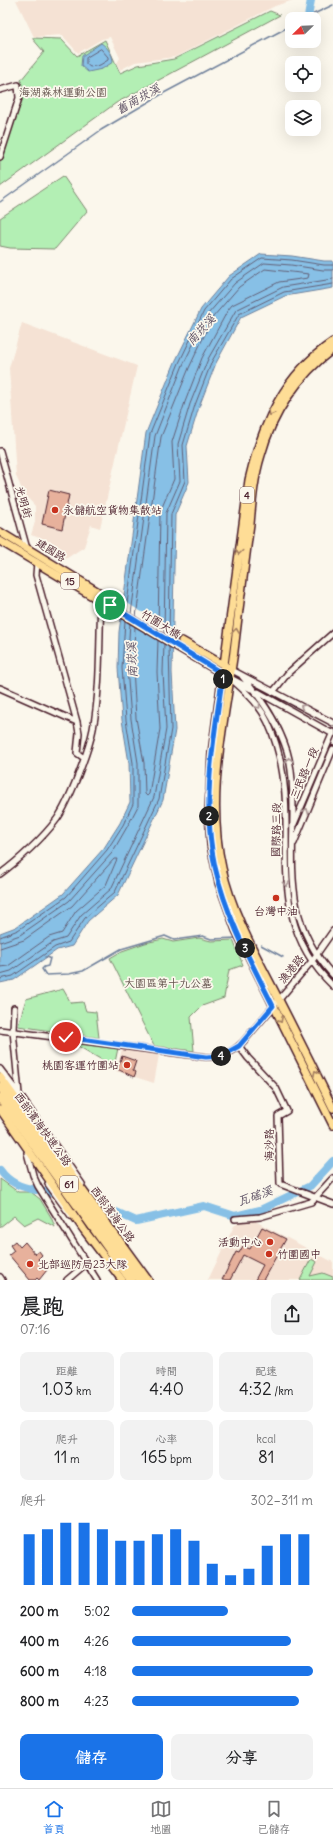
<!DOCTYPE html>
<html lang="zh-TW">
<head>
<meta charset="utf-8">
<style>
	:root { --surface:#fff; --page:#f2f2f2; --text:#202124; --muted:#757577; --line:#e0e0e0; --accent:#1a73e8 }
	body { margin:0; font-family:Delius,"LXGW WenKai TC",sans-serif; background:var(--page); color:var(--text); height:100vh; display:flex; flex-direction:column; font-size:15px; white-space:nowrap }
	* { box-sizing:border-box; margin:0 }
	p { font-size:13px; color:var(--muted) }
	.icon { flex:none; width:22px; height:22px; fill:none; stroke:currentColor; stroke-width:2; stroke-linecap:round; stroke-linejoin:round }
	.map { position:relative; height:1280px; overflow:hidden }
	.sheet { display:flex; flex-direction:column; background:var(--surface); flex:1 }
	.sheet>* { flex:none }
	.needle { width:26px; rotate:247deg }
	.fabs { position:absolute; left:285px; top:12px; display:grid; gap:8px }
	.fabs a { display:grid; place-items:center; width:36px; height:36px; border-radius:8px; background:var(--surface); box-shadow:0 4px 16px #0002; font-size:20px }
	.pin { position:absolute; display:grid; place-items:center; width:34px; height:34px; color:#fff; margin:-17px; border:2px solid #fff; border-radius:50%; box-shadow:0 1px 4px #0007 }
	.km { position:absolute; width:20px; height:20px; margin:-10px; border-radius:50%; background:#222; color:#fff; font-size:11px; line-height:20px; text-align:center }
	.round { display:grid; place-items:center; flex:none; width:42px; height:42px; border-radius:8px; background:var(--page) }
	.head { display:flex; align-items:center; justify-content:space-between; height:68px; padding:0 20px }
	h1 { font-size:22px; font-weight:600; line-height:30px }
	.figures { display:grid; grid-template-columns:repeat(3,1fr); gap:6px; height:68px; padding:4px 20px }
	.figures div { display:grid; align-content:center; border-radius:8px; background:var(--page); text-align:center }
	.figures b { font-size:17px; font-weight:600 }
	.figures small { font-size:11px; font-weight:400 }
	.figures p { font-size:11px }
	.chart { height:112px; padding:8px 20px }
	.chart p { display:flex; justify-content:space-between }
	.chart svg { width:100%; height:72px; margin-top:4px; stroke:var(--accent); stroke-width:6 }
	.primary-button { display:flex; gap:8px; margin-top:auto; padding:8px 20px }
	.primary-button a { flex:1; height:46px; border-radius:8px; background:var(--accent); color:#fff; font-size:16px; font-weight:600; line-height:46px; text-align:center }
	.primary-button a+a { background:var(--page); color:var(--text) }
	ul { padding:0 20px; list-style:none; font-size:13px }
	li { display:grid; grid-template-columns:64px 48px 1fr; align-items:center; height:30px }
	li i { height:10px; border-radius:5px; background:var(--accent) }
	.tab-bar { display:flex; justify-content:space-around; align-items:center; height:56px; border-top:1px solid var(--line); background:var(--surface); font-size:11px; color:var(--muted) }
	.tab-bar a { display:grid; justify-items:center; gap:2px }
	.tab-bar .active { color:var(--accent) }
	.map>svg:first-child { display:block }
	.built { fill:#f5e2d4 }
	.green { fill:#b3efb4; stroke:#7e8770 }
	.water { fill:#87c0e6; stroke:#6f809b }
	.pier { fill:#fbf7ec }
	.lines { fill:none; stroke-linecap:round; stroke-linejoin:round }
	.shore { stroke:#625f76; stroke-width:1 }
	.stream { stroke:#6f809b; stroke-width:1.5 }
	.river { stroke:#87c0e6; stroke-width:8 }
	.building { fill:#e7b19c; stroke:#4a1f2b }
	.minor-casing { stroke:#4a1f2b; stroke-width:8 }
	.major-casing { stroke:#4a1f2b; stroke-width:10 }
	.highway-casing { stroke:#4a1f2b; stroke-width:11 }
	.minor { stroke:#fbf7ec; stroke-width:5 }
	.major { stroke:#fedd96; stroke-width:7 }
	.highway { stroke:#fedd96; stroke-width:8 }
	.oneway { stroke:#a47e60 }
	.oneway2 { stroke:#ab9695 }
	.route-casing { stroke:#fff; stroke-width:8 }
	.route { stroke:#1a73e8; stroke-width:5 }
	.poi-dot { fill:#c8321e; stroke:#fbf7ec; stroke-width:1.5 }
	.labels { text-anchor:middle; stroke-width:3.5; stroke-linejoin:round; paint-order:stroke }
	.shield { fill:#fbf7ec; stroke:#7f6065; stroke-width:1 }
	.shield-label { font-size:10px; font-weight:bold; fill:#4a1f2b }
	.park-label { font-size:11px; fill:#64534d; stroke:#fbf7ec }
	.street-label { font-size:11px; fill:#4a1f2b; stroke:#fbf7ec }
	.poi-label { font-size:11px; fill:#4a1f2b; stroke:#fbf7ec; text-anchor:start }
	.water-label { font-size:12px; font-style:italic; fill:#5c4f63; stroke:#fbf7ec }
</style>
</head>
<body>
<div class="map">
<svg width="333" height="1280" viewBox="0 0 333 1280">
	<rect width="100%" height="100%" fill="#fbf7ec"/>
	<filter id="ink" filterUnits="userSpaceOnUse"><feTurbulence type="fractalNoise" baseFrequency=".025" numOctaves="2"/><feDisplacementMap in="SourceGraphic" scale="8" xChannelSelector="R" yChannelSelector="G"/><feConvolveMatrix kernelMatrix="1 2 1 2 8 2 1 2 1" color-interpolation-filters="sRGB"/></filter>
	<g filter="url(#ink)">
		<!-- built -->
		<path class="built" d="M16 0H293L275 6 175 57 135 62 120 70 117 63 120 58 110 37 102 39 78 53 62 35 34 37Z
			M22 323 137 366 100 528 91 525 84 547 67 558 50 550 52 542 31 535 35 522V506L24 494 16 476 9 368Z
			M122 1049 159 1055 154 1083 116 1071Z
			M241 1221H255L333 1262V1280H208L234 1226Z"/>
		<!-- green -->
		<path class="green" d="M270 11 280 15 116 103 0 187V161L24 95 21 80 44 52 32 38 61 39 77 56 105 40 120 73 138 65 174 59Z
			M63 176 87 211 55 249 10 248 0 246V218Z
			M199 938 211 941 233 940 243 965 229 970 224 998 202 1006 191 1017 194 1051 154 1046 110 958 122 951 145 943 163 939 173 942Z
			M63 989 71 1003 83 1002 86 1011 96 1012 99 1038 18 1026 26 999Z
			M71 1042 118 1048 114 1067Z
			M0 1179 18 1192H31L40 1199 51 1217 55 1227 38 1218 24 1225 14 1216 0 1227Z
			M311 1259 317 1262 310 1276 323 1273 333 1277V1280H300Z"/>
		<!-- water -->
		<path class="water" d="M101 43C107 47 113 54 113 62L102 69 88 72 81 66 82 56Z
			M261 254 292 256 324 261H333V288L285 296 241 317 216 363 199 407 187 446 189 482 175 515 172 672 175 730 163 800 118 895 88 921 72 946 57 950 14 980 0 983V933L16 927 63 894 104 848 120 823 130 802 129 763 122 720 118 668 119 632 146 433 175 362 201 309 229 276Z"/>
		<!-- pier -->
		<path class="pier" d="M122 600 175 632V648L120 615Z"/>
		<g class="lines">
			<!-- shore -->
			<path class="shore" d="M101 49 108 57V60L100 65 90 67 86 64V58Z
				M126 611 150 434 179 363 204 311 231 279 262 258 292 260 324 265H333
				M131 614 155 436 183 365 208 314 235 283 264 263 291 265 323 270H333
				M136 617 161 437 189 368 213 317 239 287 265 269 309 274 308 278 279 282 232 305 228 310 202 358 185 402 172 442 174 479 160 512 158 630
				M135 627 133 668 136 718 144 763 145 794 147 796 149 794 160 729 157 672 158 640
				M164 634 166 513 180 481 178 444 190 404 208 359 236 310 283 287 333 279
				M169 636 171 514 185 481 183 445 195 405 212 361 239 314 284 292 333 284
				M0 937 18 930 66 897 107 850 123 825 133 804V763L126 720 122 668 125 621
				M0 942 20 935 69 901 112 853 127 827 138 806V763L131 719 127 668 130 623
				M0 948 24 940 72 906 114 859H117L106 885 76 911 62 933 49 937 8 966 0 967
				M0 974 11 971 53 942 66 938 81 915 111 889 154 797 166 729 163 672 164 644
				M0 979 13 976 55 947 69 942 85 918 115 892 159 799 171 729 169 647"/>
			<!-- stream -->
			<path class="stream" d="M303 19 333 5
				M0 202 101 130 162 94 292 25
				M261 945 283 957
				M45 957 50 958 48 966 44 967 42 969 46 975 69 974 83 971 121 949 165 936 174 940 203 936 211 939 238 938"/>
			<!-- river -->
			<path class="river" d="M308 17 311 0
				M0 1170C9 1183 21 1187 36 1190
				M44 1192 50 1193
				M104 1214 116 1212 136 1221 204 1206 235 1216 260 1210 310 1186 333 1161"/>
		</g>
		<!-- building -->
		<path class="building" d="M49 490 69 495 62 529 42 524Z
			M122 1056 136 1061 133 1070 136 1072 134 1077 117 1069Z
			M262 1227 286 1239 263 1280H255L263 1265 243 1255 230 1280H222L236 1252 239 1253 243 1246 250 1249Z
			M15 1241 20 1247 25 1242 35 1254 39 1251 42 1255 38 1259 47 1270 39 1280 37 1278 35 1280H30L9 1255 14 1251 10 1245Z"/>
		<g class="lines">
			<defs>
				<path id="minor" d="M0 90 18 85 19 98 0 157
					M0 451 27 549
					M37 562 36 575 77 722 79 733 77 753 84 758
					M232 670 333 723
					M223 674 251 689
					M242 676C262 699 278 722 287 751 293 771 293 794 293 815 292 877 287 925 333 975
					M230 678C240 687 250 695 258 706 267 717 272 731 276 744 303 831 258 913 333 986
					M0 688 77 722
					M258 692 333 734
					M273 692 288 673 333 633
					M294 824 333 732
					M294 843 333 749
					M0 874C18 861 44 837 57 819 69 802 89 750 93 729 101 687 99 642 101 599
					M14 1008 13 1031 19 1094
					M0 1030 206 1057C221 1057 232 1053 243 1042L312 961 333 931
					M239 1046 248 1058 276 1088 287 1111 278 1116 280 1184 333 1204
					M0 1069 19 1094 82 1184
					M27 1153 33 1175 38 1186 97 1280
					M48 1184 71 1216
					M235 1219 260 1217 311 1202 333 1178
					M0 1277 2 1280
					M67 1280 87 1263"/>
				<path id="major" d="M333 342C284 375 262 424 249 480L212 753 209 811 211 845 219 883 236 930 333 1125
					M333 349C298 375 272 414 261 455 254 477 252 501 250 524 246 552 243 580 239 609 236 638 232 668 227 698 218 754 209 811 222 868 232 914 257 957 278 998 297 1035 315 1071 333 1108
					M0 532 110 599
					M0 541 223 674
					M182 641 227 667
					M0 1077 148 1280
					M0 1109 84 1230 122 1280"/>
				<path id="highway" d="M0 1087 140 1280
					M0 1098 131 1280"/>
			</defs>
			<!-- minor casing -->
			<use href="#minor" class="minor-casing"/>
			<!-- major casing -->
			<use href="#major" class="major-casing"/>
			<!-- highway casing -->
			<use href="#highway" class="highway-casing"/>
			<!-- minor -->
			<use href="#minor" class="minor"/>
			<!-- major -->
			<use href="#major" class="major"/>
			<!-- highway -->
			<use href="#highway" class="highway"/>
		</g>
		<!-- one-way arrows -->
		<defs><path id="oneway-chevron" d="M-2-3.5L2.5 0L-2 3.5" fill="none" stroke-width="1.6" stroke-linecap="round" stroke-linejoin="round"/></defs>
		<g class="oneway">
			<use href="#oneway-chevron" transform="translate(271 413) rotate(118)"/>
			<use href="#oneway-chevron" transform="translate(239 552) rotate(98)"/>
			<use href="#oneway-chevron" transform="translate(236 631) rotate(-83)"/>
			<use href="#oneway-chevron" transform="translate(280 1020) rotate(63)"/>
			<use href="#oneway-chevron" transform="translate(316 1073) rotate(-117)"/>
		</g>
		<g class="oneway2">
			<use href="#oneway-chevron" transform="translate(258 706) rotate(53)"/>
			<use href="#oneway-chevron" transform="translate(303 707) rotate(-153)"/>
			<use href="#oneway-chevron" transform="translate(289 760) rotate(-102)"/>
			<use href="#oneway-chevron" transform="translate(306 811) rotate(-68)"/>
			<use href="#oneway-chevron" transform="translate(286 884) rotate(85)"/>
		</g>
	</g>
	<g class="lines" filter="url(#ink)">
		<defs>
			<path id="route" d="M66 1037 206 1057 221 1056 239 1046 273 1006C251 962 226 916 215 867 201 803 214 737 223 674L110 605"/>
		</defs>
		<!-- route casing -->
		<use href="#route" class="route-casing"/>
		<!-- route -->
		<use href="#route" class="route"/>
	</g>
	<!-- markers -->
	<g class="poi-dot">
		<circle cx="55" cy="510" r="4"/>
		<circle cx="276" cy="898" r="4"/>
		<circle cx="127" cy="1065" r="4"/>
		<circle cx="270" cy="1242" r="4"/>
		<circle cx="269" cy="1254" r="4"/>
		<circle cx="30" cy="1264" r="4"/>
	</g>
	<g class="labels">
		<!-- shield labels -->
		<g class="shield">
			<rect x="240" y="487" width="14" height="16" rx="3"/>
			<rect x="61" y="573" width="18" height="16" rx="3"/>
			<rect x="60" y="1176" width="18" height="16" rx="3"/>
		</g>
		<g class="shield-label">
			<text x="247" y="499">4</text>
			<text x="70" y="585">15</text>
			<text x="69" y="1188">61</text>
		</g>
		<!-- park labels -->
		<g class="park-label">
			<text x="63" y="96">海湖森林運動公園</text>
			<text x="168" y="987">大園區第十九公墓</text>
		</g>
		<!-- street labels -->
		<g class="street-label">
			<text transform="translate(24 502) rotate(74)" y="4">光明街</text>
			<text transform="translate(51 550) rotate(32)" y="4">建國路</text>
			<text transform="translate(161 624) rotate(31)" y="4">竹圍大橋</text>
			<text transform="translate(304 773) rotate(-67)" y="4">三民路一段</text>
			<text transform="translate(276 830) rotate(-89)" y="4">國際路三段</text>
			<text transform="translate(291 969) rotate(-50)" y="4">漁港路</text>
			<text transform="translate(43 1129) rotate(54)" y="4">西部濱海快速公路</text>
			<text transform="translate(269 1145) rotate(-90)" y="4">海沙路</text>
			<text transform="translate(113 1214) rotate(54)" y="4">西部濱海公路</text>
		</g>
		<!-- poi labels -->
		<g class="poi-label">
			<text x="63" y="514">永儲航空貨物集散站</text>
			<text x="276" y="915" text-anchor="middle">台灣中油</text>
			<text x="119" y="1069" text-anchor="end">桃園客運竹圍站</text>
			<text x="262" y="1246" text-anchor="end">活動中心</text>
			<text x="277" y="1258">竹圍國中</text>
			<text x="38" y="1268">北部巡防局23大隊</text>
		</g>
		<!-- water labels -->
		<g class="water-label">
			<text transform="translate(138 99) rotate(-29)" y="4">舊南崁溪</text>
			<text transform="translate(201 330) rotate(-48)" y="4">南崁溪</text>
			<text transform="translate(132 660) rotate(-92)" y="4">南崁溪</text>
			<text transform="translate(255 1196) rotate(-19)" y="4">瓦磘溪</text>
		</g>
	</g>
</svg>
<div class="fabs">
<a><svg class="needle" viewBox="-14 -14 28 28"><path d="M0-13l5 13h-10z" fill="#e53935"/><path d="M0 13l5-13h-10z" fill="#757577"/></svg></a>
<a><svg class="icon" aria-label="locate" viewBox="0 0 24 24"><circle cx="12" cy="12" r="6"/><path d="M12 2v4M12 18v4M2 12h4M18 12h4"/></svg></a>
<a><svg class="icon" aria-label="layers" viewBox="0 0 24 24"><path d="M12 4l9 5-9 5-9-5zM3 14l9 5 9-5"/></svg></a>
</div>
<div class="pin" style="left:110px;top:605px;background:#1e9e55"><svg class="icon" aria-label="arrive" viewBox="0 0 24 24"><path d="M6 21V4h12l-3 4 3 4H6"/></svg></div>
<div class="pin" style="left:66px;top:1037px;background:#d93025"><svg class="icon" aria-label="check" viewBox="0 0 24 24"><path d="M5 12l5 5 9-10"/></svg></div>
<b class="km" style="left:223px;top:679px">1</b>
<b class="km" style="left:209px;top:816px">2</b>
<b class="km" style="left:245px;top:948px">3</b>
<b class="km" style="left:221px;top:1056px">4</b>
</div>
<section class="sheet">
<div class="head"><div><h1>晨跑</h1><p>07:16</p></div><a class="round"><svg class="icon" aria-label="share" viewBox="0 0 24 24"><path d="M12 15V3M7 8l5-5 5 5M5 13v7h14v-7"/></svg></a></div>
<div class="figures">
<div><p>距離</p><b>1.03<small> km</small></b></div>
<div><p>時間</p><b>4:40</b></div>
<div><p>配速</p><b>4:32<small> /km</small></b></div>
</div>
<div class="figures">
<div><p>爬升</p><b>11<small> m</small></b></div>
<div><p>心率</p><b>165<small> bpm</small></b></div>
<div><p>kcal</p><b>81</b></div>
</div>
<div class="chart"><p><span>爬升</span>302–311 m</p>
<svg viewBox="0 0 160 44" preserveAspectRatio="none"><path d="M5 44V13M15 44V10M25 44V6M35 44V6M45 44V10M55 44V17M65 44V17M75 44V13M85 44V10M95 44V17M105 44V31M115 44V38M125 44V34M135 44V20M145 44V13M155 44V13"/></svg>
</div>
<ul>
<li><b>200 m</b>5:02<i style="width:53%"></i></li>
<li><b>400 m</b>4:26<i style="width:88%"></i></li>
<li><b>600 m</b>4:18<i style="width:100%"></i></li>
<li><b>800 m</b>4:23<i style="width:92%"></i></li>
</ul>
<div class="primary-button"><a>儲存</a><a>分享</a></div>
</section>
<nav class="tab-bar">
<a class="active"><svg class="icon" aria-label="home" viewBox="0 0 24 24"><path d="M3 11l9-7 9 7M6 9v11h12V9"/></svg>首頁</a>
<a><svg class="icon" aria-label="map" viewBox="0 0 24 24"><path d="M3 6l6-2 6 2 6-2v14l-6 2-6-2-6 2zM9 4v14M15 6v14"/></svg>地圖</a>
<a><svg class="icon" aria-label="saved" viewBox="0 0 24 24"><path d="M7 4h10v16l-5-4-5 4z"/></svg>已儲存</a>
</nav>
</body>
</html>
